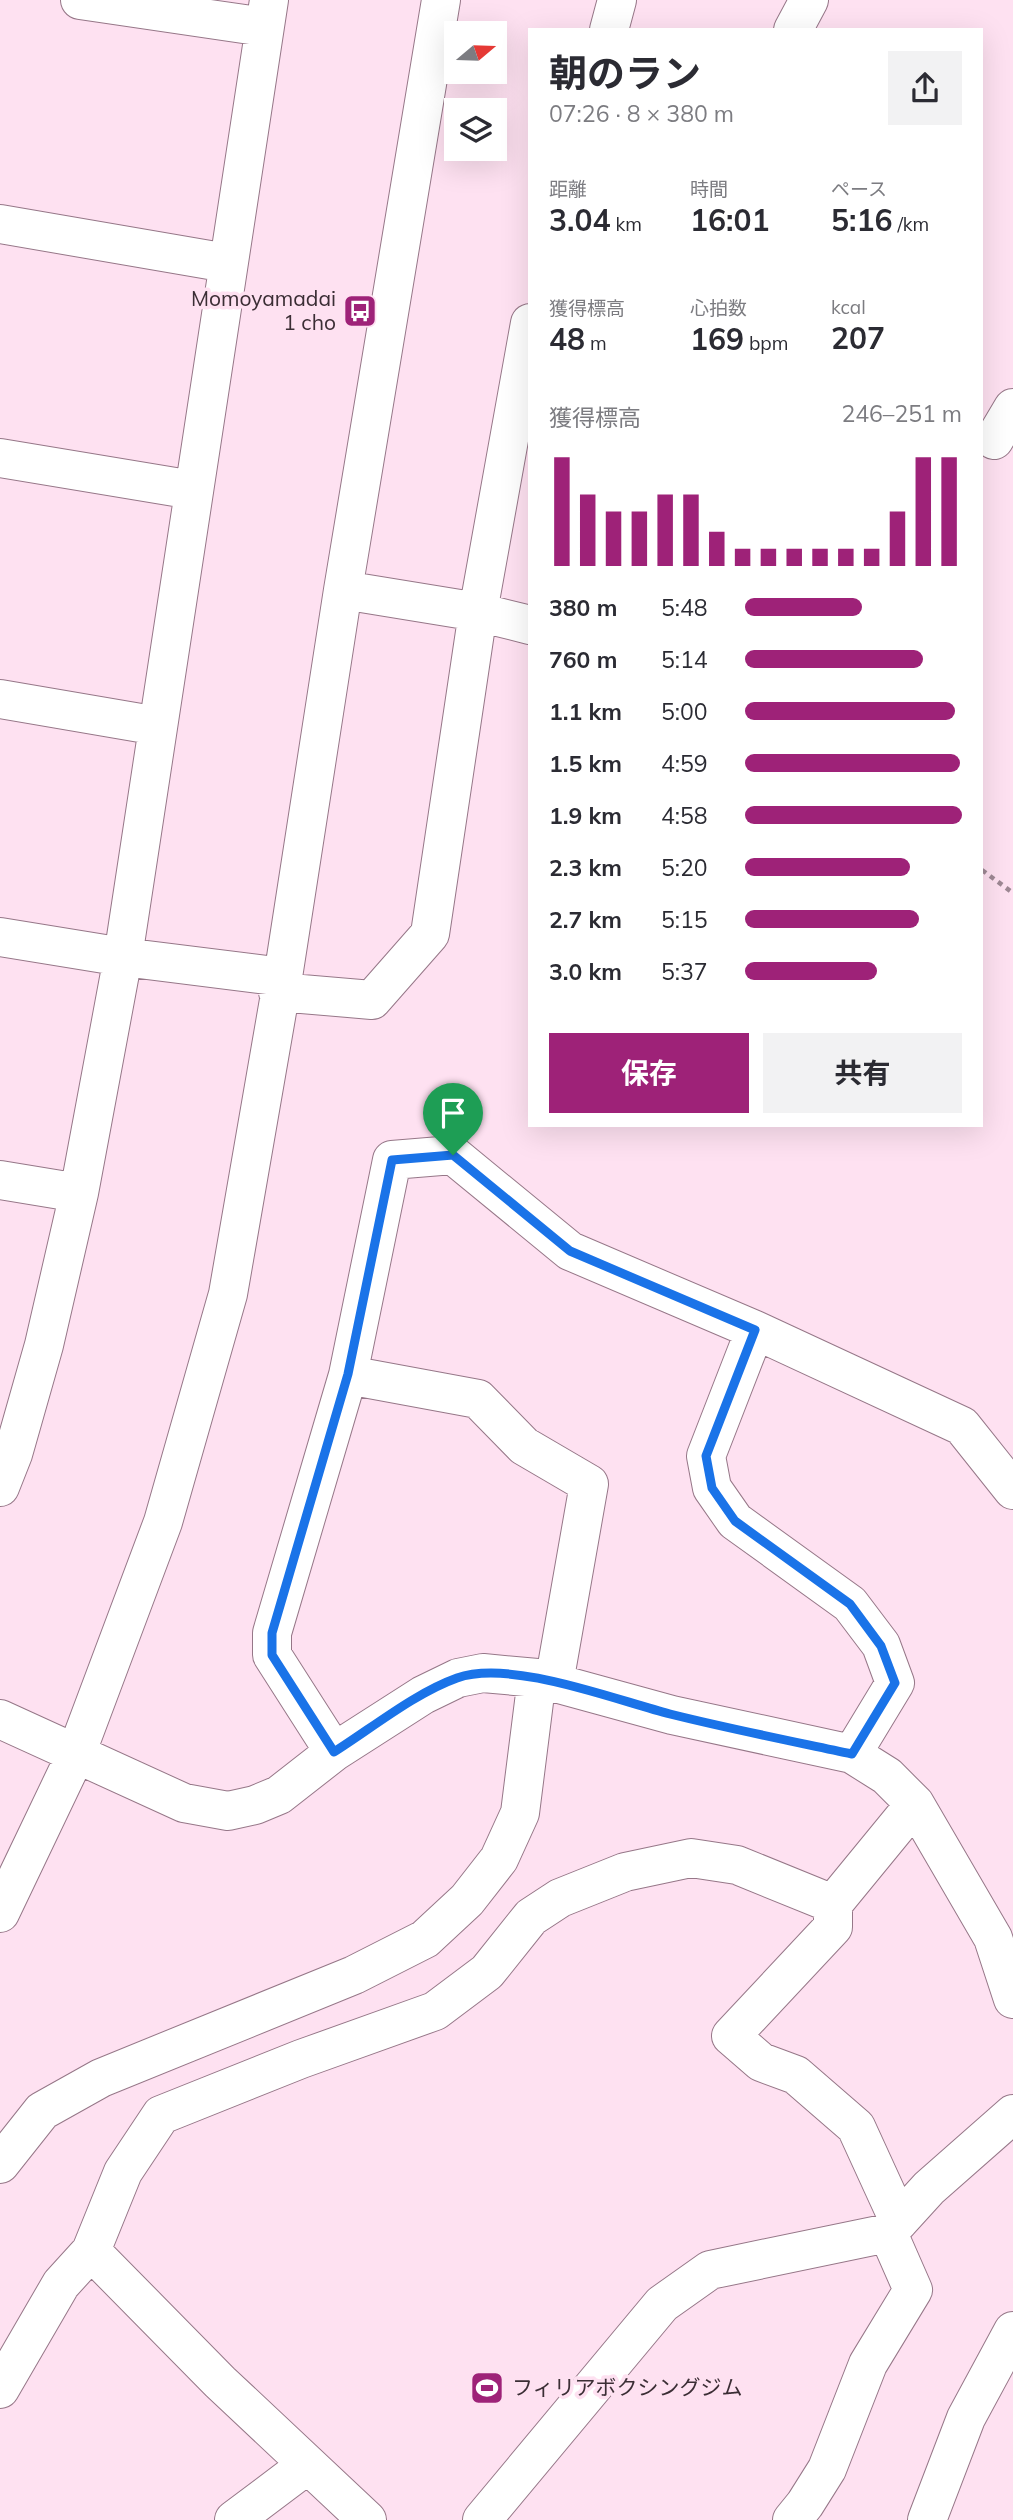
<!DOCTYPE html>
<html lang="ja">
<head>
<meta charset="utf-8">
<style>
	:root { --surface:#fff; --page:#f2f2f3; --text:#2b2b33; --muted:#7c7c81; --accent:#9e2278 }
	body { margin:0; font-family:Mulish,"Noto Sans JP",sans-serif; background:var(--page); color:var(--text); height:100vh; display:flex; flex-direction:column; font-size:26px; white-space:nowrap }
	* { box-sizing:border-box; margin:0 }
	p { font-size:23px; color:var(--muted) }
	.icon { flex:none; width:38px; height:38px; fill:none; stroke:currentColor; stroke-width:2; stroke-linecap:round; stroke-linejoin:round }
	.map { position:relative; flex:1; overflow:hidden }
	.drawer { position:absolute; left:528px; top:28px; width:455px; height:1099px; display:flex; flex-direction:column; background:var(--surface); border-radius:0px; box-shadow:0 7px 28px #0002 }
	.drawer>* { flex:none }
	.needle { width:46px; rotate:71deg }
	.controls { position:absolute; left:444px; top:21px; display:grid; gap:14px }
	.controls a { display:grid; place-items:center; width:63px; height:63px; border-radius:0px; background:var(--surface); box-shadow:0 7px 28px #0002; font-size:35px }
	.pin { position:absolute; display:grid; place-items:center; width:60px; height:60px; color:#fff; margin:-72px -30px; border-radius:50% 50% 50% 0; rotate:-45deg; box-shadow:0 0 7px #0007 }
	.pin .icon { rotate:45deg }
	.round { display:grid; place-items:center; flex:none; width:74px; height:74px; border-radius:0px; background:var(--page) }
	.headline { display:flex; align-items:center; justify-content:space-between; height:119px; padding:0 21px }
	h1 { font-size:38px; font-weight:700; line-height:52px }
	.figures { display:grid; grid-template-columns:repeat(3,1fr); gap:10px; height:119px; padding:7px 21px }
	.figures div { display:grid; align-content:center }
	.figures b { font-size:30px; font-weight:700 }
	.figures small { font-size:19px; font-weight:400 }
	.figures p { font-size:19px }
	.chart { height:196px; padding:14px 21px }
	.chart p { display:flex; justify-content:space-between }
	.chart svg { width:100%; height:126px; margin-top:7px; stroke:var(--accent); stroke-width:6 }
	.primary-button { display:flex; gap:14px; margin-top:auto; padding:14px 21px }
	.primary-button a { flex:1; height:80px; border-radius:0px; background:var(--accent); color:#fff; font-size:28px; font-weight:700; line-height:80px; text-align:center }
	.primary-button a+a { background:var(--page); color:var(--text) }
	ul { padding:0 21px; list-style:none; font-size:23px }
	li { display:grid; grid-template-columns:112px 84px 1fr; align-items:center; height:52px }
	li i { height:18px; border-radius:9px; background:var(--accent) }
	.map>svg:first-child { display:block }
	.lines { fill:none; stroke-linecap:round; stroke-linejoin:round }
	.minor-casing { stroke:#967788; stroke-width:40 }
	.path { stroke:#9e8894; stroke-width:4.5; stroke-dasharray:5 5; stroke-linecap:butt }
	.minor { stroke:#fff; stroke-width:38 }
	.route-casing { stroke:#fff; stroke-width:14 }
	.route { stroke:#1a73e8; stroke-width:9 }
	.labels { text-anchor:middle; stroke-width:7; stroke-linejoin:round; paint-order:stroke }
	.poi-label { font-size:21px; fill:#3b2e35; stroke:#fee1f1; text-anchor:end }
</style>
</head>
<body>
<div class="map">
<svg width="1013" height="2520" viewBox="0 0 1013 2520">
	<rect width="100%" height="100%" fill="#fee1f1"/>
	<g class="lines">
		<defs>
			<path id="minor" d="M80 0 264 27
				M609 30 617 0
				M793 30 809 0
				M0 224 227 263
				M994 440 1013 408
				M0 458 193 490
				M343 590 478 612 530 625
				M0 699 158 726
				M0 937 123 957 283 977
				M278 992 372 1000 430 934 478 612 530 323
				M0 1180 79 1193
				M755 1330 706 1456 712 1488 735 1521 850 1604 881 1645 895 1683 852 1754
				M348 1375 478 1399 524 1446 589 1484 554 1683
				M0 1487 13 1454 44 1345 79 1193 123 957 269 0
				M0 1719 184 1803 228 1811 255 1805 279 1795 334 1752 423 1695 458 1678 483 1673 537 1678 672 1715 852 1754 887 1776 915 1804 993 1938 1013 1999
				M334 1752 272 1655V1633L348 1375 392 1160 453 1155 570 1251 755 1330 962 1426 1013 1490
				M833 1904V1927L731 2036 761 2062 796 2075 856 2127 899 2221
				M0 1913 76 1754 163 1522 228 1294 283 977 343 590 441 0
				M0 2164 42 2111 101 2078 354 1975 425 1939 467 1900 499 1859 520 1813 537 1678
				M91 2251 220 2382 367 2520
				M0 2389 61 2284 91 2251 123 2172 161 2115 301 2059 435 2011 487 1972 531 1917 560 1898 625 1872 691 1858 737 1865 833 1904 915 1804
				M234 2520 307 2465
				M482 2520 662 2304 710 2270 888 2233 929 2188 1013 2114
				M792 2520 805 2504 827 2469 868 2364 913 2290 888 2233
				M927 2520 966 2418 1013 2331"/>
		</defs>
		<!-- minor casing -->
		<use href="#minor" class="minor-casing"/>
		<!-- path -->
		<path class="path" d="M982 870 1013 893"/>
		<!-- minor -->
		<use href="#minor" class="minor"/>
	</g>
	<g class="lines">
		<defs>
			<path id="route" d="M453 1155 570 1251 755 1330 706 1456 712 1488 735 1521 850 1604 881 1646 895 1683 852 1754C791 1741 730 1729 670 1714 615 1700 511 1659 457 1678 415 1693 372 1728 334 1752L272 1655V1633L348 1374 392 1160Z"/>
		</defs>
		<!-- route casing -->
		<use href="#route" class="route-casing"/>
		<!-- route -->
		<use href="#route" class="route"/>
	</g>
	<!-- icons -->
	<defs>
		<symbol id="bus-square" viewBox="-11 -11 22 22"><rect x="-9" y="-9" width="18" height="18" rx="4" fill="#9e2278" stroke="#fee1f1"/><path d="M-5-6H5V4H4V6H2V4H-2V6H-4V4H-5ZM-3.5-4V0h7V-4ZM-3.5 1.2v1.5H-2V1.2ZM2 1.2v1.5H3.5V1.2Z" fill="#fff"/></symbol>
		<symbol id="stadium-square" viewBox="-11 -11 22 22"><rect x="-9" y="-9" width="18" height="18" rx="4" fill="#9e2278" stroke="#fee1f1"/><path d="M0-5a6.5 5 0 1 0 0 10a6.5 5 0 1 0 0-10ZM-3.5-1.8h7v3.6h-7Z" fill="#fff"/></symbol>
	</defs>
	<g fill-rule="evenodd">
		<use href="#bus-square" x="341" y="292" width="38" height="38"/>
		<use href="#stadium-square" x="468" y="2369" width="38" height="38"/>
	</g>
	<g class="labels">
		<!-- poi labels -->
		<g class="poi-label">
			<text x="336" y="306">Momoyamadai<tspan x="336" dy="24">1 cho</tspan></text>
			<text x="512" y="2395" text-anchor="start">フィリアボクシングジム</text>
		</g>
	</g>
</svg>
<div class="controls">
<a><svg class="needle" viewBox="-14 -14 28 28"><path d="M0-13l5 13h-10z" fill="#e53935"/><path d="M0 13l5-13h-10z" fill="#7c7c81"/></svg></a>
<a><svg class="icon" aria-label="layers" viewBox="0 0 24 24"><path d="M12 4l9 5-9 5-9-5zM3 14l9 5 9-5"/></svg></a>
</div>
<div class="pin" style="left:453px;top:1155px;background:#1e9e55"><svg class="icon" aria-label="arrive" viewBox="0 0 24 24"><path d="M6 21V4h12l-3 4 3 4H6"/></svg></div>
<section class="drawer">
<div class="headline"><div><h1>朝のラン</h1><p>07:26 · 8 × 380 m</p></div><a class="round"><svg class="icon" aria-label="share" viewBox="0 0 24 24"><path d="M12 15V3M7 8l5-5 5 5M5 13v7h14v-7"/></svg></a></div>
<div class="figures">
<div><p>距離</p><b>3.04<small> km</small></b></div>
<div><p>時間</p><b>16:01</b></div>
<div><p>ペース</p><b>5:16<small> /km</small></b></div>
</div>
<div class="figures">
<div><p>獲得標高</p><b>48<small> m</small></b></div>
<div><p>心拍数</p><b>169<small> bpm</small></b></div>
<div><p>kcal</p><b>207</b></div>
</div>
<div class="chart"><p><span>獲得標高</span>246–251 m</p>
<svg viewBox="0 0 160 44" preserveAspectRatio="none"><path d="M5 44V6M15 44V19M25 44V25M35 44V25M45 44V19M55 44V19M65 44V32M75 44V38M85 44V38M95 44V38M105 44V38M115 44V38M125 44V38M135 44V25M145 44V6M155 44V6"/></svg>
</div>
<ul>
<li><b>380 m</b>5:48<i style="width:54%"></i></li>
<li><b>760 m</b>5:14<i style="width:82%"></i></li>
<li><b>1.1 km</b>5:00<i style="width:97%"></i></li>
<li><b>1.5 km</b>4:59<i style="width:99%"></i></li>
<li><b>1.9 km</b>4:58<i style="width:100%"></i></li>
<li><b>2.3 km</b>5:20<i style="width:76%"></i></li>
<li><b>2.7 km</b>5:15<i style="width:80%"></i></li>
<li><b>3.0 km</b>5:37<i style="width:61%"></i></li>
</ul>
<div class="primary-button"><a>保存</a><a>共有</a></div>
</section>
</div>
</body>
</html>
